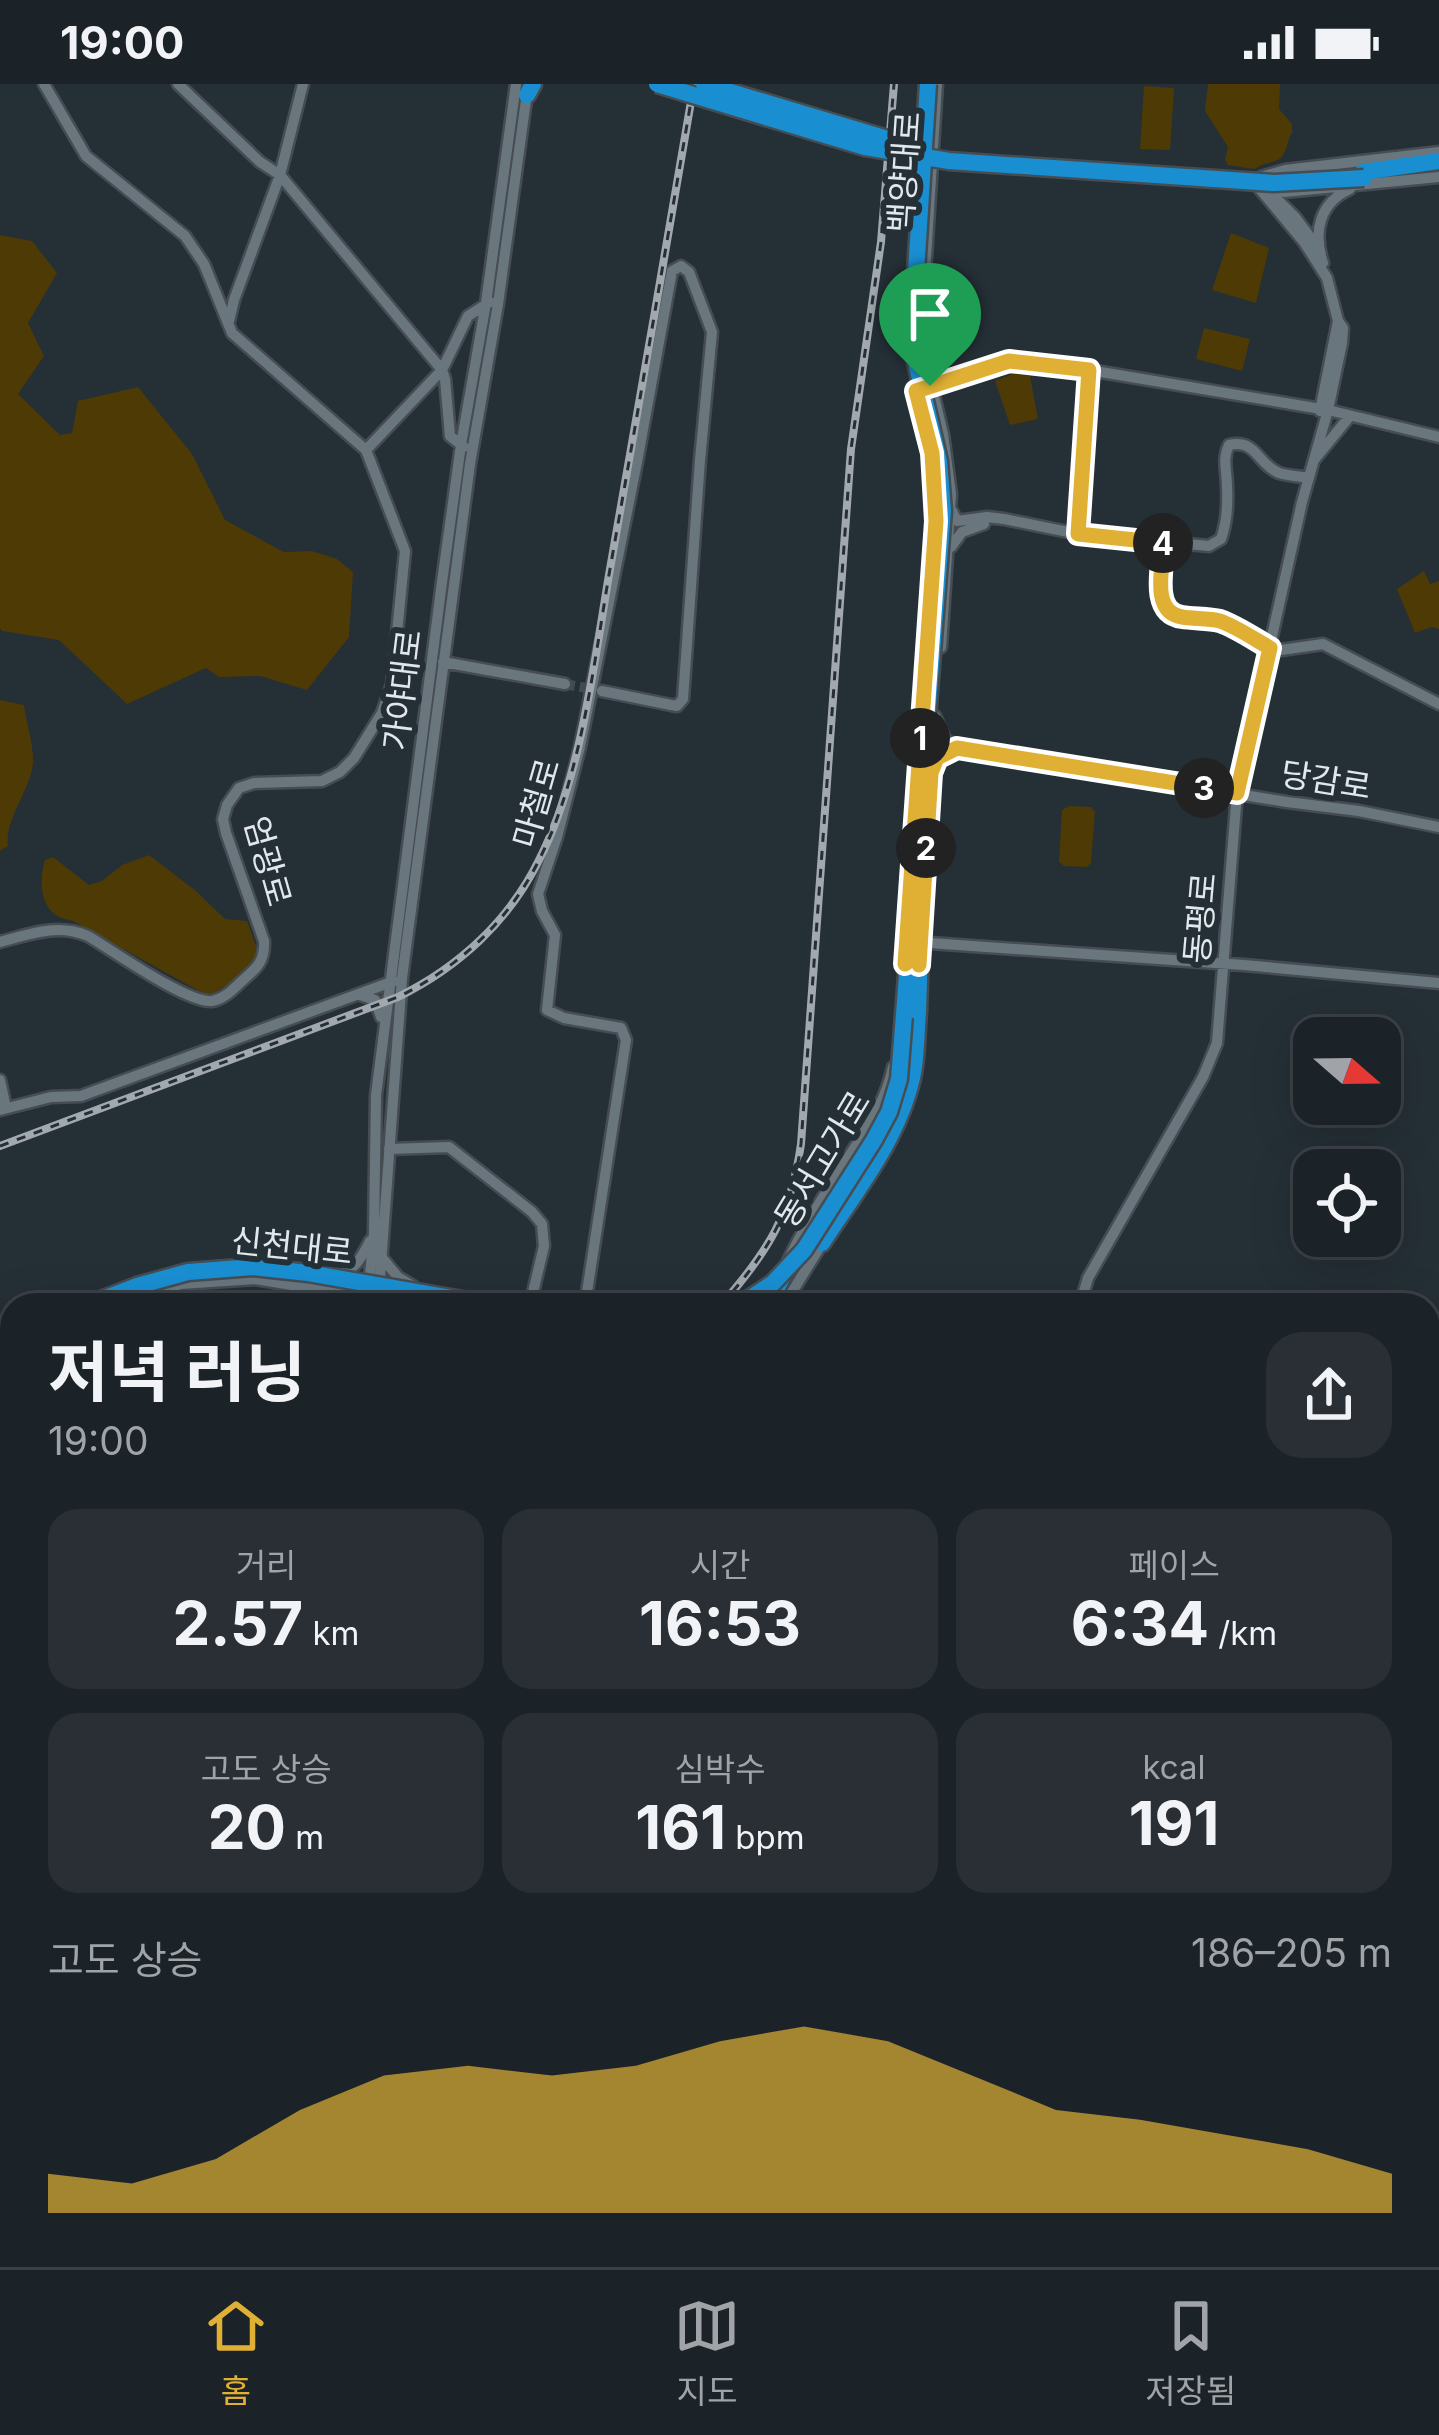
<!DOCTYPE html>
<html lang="ko">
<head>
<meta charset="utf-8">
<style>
	:root { --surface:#1c2328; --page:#292f34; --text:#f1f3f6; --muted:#a0a4a8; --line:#3a4045; --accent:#dfb034 }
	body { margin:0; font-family:Inter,"Noto Sans KR",sans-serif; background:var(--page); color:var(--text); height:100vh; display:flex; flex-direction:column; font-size:45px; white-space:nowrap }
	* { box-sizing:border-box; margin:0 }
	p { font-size:39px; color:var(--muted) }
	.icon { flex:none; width:66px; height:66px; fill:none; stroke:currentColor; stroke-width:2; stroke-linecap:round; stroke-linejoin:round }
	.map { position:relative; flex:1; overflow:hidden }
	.drawer { position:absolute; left:0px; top:1209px; width:1440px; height:975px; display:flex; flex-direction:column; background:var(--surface); border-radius:36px 36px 0 0; box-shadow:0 12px 48px #0002,0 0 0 3px var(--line) }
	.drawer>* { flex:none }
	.needle { width:78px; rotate:110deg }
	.controls { position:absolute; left:1293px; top:933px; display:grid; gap:24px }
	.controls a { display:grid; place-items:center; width:108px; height:108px; border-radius:24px; background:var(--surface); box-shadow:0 12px 48px #0002,0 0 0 3px var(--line); font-size:60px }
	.pin { position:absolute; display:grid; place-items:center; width:102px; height:102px; color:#fff; margin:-123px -51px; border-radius:50% 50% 50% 0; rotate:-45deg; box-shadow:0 0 12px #0007 }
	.pin .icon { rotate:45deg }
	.km { position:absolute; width:60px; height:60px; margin:-30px; border-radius:50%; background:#222; color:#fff; font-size:33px; line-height:60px; text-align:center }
	.round { display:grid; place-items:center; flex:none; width:126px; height:126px; border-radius:36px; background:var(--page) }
	.headline { display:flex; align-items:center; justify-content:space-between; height:204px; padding:0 48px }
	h1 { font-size:66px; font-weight:700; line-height:90px }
	.figures { display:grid; grid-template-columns:repeat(3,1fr); gap:18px; height:204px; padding:12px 48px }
	.figures div { display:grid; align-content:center; border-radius:30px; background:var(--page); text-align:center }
	.figures b { font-size:60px; font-weight:700 }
	.figures small { font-size:33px; font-weight:400 }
	.figures p { font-size:33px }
	.chart { height:336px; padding:24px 48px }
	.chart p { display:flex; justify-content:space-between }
	.chart svg { width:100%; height:216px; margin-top:12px; fill:var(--accent); opacity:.7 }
	.status { display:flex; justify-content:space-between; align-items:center; height:84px; padding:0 60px; background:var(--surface); direction:ltr }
	.status svg { height:33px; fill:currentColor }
	.dock { display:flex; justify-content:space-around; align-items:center; height:168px; border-top:3px solid var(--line); background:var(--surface); font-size:33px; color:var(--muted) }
	.dock a { display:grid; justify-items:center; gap:6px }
	.dock .current { color:var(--accent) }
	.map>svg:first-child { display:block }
	.green { fill:#4d3a04 }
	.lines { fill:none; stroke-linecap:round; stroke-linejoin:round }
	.secondary-tunnel { stroke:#414b51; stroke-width:10; stroke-dasharray:10 5; stroke-linecap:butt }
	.secondary-casing { stroke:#454d53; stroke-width:15 }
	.primary-casing { stroke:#454d53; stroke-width:18 }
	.highway-casing { stroke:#454d53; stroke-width:21 }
	.secondary { stroke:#6a767e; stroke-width:10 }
	.primary { stroke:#3985b0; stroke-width:14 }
	.highway { stroke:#198fd2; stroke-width:16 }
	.rail-casing { stroke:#a1a8ae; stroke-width:8 }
	.rail { stroke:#252f36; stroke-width:3; stroke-dasharray:9; stroke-linecap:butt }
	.highway-bridge-casing { stroke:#454d53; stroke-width:21; stroke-linecap:butt }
	.highway-bridge { stroke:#198fd2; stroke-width:16 }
	.route-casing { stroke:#fff; stroke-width:24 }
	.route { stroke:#dfb034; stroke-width:15 }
	.labels { text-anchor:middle; stroke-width:12; stroke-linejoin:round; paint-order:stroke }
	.street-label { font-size:33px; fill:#e1e7ec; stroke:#252f36 }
</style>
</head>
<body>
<div class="status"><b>19:00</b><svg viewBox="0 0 49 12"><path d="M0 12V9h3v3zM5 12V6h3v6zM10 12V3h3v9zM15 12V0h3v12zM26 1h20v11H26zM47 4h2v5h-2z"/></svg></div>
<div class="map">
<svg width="1439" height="2183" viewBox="0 0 1439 2183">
	<rect width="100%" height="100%" fill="#252f36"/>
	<!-- green -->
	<path class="green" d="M1208 0H1280L1279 25 1292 40C1292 58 1293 41 1288 59 1281 84 1274 73 1254 85L1228 81 1225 76 1228 63 1205 27Z
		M1144 2 1174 4 1170 66 1140 65Z
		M1231 149 1269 164 1256 219 1212 206Z
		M0 151 32 157 57 189 28 239 44 272 18 310 60 351 72 349 78 317 138 303 192 370 225 436 284 468 312 467 337 475 353 488 349 553 307 606 260 592 219 593 206 584 127 620 59 556 2 547 0 544Z
		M1204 244 1250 255 1242 287 1196 275Z
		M1015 289 1030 292 1038 335 1010 341 995 297Z
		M1424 487 1430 500 1439 497V545L1432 543 1415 549 1397 505Z
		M0 616 24 621C26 638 34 661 33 679 30 708 5 733 8 762L0 767Z
		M1069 722 1091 723 1095 728 1091 779 1087 783 1064 782 1059 778 1062 726Z
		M149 771 196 807 225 835 247 837 258 867V878C240 889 227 903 208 912L73 837C68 836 57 833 53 829 39 816 40 792 45 776L53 773 89 801 102 797 122 781Z
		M881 2172H1271L1276 2183H882Z"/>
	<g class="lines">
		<!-- secondary-tunnel -->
		<path class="secondary-tunnel" d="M565 600 597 606"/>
		<defs>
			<path id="secondary" d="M178 0 260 78 280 91 442 286 445 295 450 352 464 363
				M937 0 922 237 926 278 943 350 951 410 941 563
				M1261 93 1285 86 1439 68
				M1270 102 1284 108 1439 93
				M1265 103 1295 133 1316 161
				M911 140 915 75
				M1323 179C1313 148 1319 119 1350 105
				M229 237 234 216 280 91 303 0
				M925 304 1009 277 1089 286 1321 325
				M1328 326 1439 353
				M1320 327 1338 237
				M366 366 442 286 468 232 490 218
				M1314 376 1350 332
				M952 427 957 437 987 433 1004 435 1078 450 1209 462 1221 455C1227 438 1228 421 1227 403 1227 387 1222 375 1229 361 1257 355 1257 380 1279 389 1288 392 1299 392 1309 394
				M1078 450 1089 286
				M1164 459 1162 517 1170 529 1176 533 1216 536 1270 564 1281 566 1323 560 1439 620
				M951 463 962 448 984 440
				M443 578 565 600
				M923 659 1287 718 1359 727 1439 743
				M931 689 937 674 957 664 945 655 935 632
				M922 838 930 701
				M0 858C30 850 58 839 88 852 112 866 188 920 212 917 225 915 234 904 243 896 257 884 265 877 264 857L226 749 223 735 227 721 239 704 254 699 322 697 340 688 354 674 382 629 392 600 405 467 366 366 232 249 204 180 185 152 86 72 44 0
				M916 858 1244 881 1439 899
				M360 911 375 916 381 933
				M0 996 6 1024
				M0 1026 51 1013 81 1012 394 897
				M389 1065 449 1063 532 1128 542 1140 544 1162 530 1221
				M383 1175 398 1193 413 1202
				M788 1177C804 1142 825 1109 846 1077 865 1047 886 1018 893 983
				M339 1190C356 1186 362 1172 370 1157
				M487 1217 509 1221
				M116 1221 181 1200 255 1195 415 1221
				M367 1221 374 1149 376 1011 442 498 461 361 486 219 516 0
				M378 1221 402 894 470 380 498 220 527 9
				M585 1221 626 956 621 944 564 934 547 926 555 851 542 827 538 810 557 753 580 663 637 378 672 187 681 182 689 188 712 248 700 376 683 615 677 622 671 621 602 607
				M784 1221 823 1158
				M1080 1221 1088 1194 1203 993 1217 959 1237 709 1302 418 1328 326 1342 259 1343 244 1338 237 1327 194 1304 158 1254 98
				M0 1249 12 1244
				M0 1421 12 1420
				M0 1518 12 1484
				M1428 1533 1439 1535
				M0 1573 12 1577
				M1428 1892 1439 1895
				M0 1894 12 1899
				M1428 2054 1439 2050
				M0 2098 12 2102
				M0 2112 12 2116
				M164 2172 195 2183
				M211 2172 240 2183
				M788 2172 790 2183
				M865 2172 866 2183
				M879 2172 880 2183
				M42 2183 46 2172
				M267 2183 294 2175
				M595 2183 610 2172
				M1271 2183 1289 2173
				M1289 2183 1293 2181"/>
			<path id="primary" d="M0 1663 12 1667
				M0 1675 12 1679
				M533 2172 541 2183"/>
			<path id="highway" d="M527 11 533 0
				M1363 88 1439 77
				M822 1159C856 1107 898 1055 912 994 917 972 916 950 918 928
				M771 1215 785 1188
				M0 1262 12 1258"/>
		</defs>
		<!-- secondary casing -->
		<use href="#secondary" class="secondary-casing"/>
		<!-- primary casing -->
		<use href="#primary" class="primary-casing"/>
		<!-- highway casing -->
		<use href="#highway" class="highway-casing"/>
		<!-- secondary -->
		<use href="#secondary" class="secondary"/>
		<!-- primary -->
		<use href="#primary" class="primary"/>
		<!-- highway -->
		<use href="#highway" class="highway"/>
		<defs>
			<path id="rail" d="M0 1062 398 913C459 883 509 837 539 776 582 692 594 577 610 485 639 323 666 162 694 0
				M721 1221C768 1168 791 1131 801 1060L851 365 881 158 894 0
				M0 1362 12 1361
				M714 2172 716 2183
				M735 2172V2175"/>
		</defs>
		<!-- rail casing -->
		<use href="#rail" class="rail-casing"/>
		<!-- rail -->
		<use href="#rail" class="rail"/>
		<defs>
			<path id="highway-bridge" d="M657 0 865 63 949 77 1274 99 1364 94
				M704 0 904 60
				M918 928 921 833
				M88 1221 137 1202 188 1188 253 1183 308 1189 491 1221
				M740 1221 773 1199 804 1166 874 1056 889 1028 899 995 943 427 939 377 916 278 913 235 928 0"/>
		</defs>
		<!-- highway-bridge casing -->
		<use href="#highway-bridge" class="highway-bridge-casing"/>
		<!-- highway-bridge -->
		<use href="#highway-bridge" class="highway-bridge"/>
	</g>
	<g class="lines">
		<defs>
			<path id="route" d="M1009 277 1089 286 1078 450 1164 459C1163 482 1150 528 1182 533 1194 535 1208 534 1220 537 1237 543 1254 555 1270 564L1237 709 957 664 937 674 931 689 919 881 917 876 913 874 905 880 936 437 932 369 916 307Z"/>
		</defs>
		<!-- route casing -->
		<use href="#route" class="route-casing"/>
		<!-- route -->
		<use href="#route" class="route"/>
	</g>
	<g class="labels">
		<!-- street labels -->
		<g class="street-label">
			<text transform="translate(904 88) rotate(-86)" y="12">백양대로</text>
			<text transform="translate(402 606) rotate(-83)" y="12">가야대로</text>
			<text transform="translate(1326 696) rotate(9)" y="12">당감로</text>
			<text transform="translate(536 719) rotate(-74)" y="12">마철로</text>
			<text transform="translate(268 777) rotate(74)" y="12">엄광로</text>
			<text transform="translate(1200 834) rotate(-85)" y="12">동평로</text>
			<text transform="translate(822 1075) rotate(-59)" y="12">동서고가로</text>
			<text transform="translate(292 1162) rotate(6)" y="12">신천대로</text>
		</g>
	</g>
</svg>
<div class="controls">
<a><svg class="needle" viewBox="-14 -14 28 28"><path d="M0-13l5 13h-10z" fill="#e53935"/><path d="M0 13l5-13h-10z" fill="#a0a4a8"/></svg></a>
<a><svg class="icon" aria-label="locate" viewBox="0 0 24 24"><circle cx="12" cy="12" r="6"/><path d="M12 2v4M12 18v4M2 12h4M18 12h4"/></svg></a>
</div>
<div class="pin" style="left:930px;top:302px;background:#1e9e55"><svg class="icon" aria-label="arrive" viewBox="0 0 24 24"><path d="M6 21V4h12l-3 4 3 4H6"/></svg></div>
<b class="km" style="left:920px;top:654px">1</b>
<b class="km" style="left:926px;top:764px">2</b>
<b class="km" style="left:1204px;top:704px">3</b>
<b class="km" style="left:1163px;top:459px">4</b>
<section class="drawer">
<div class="headline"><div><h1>저녁 러닝</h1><p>19:00</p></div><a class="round"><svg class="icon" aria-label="share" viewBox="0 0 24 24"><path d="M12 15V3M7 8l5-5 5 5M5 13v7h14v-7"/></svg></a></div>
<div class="figures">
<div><p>거리</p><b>2.57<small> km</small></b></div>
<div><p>시간</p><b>16:53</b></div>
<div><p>페이스</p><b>6:34<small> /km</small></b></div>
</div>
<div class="figures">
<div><p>고도 상승</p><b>20<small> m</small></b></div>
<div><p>심박수</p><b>161<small> bpm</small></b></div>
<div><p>kcal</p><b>191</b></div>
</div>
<div class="chart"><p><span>고도 상승</span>186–205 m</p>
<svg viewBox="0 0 160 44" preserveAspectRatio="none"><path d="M0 44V36L10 38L20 33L30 23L40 16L50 14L60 16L70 14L80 9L90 6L100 9L110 16L120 23L130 25L140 28L150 31L160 36V44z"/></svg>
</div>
</section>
</div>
<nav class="dock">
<a class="current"><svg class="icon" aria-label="home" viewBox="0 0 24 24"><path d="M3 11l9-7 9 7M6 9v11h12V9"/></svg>홈</a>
<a><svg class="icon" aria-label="map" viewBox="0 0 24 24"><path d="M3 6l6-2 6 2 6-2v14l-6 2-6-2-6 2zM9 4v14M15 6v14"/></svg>지도</a>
<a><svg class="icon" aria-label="saved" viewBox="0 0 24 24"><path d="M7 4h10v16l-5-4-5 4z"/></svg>저장됨</a>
</nav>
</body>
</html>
